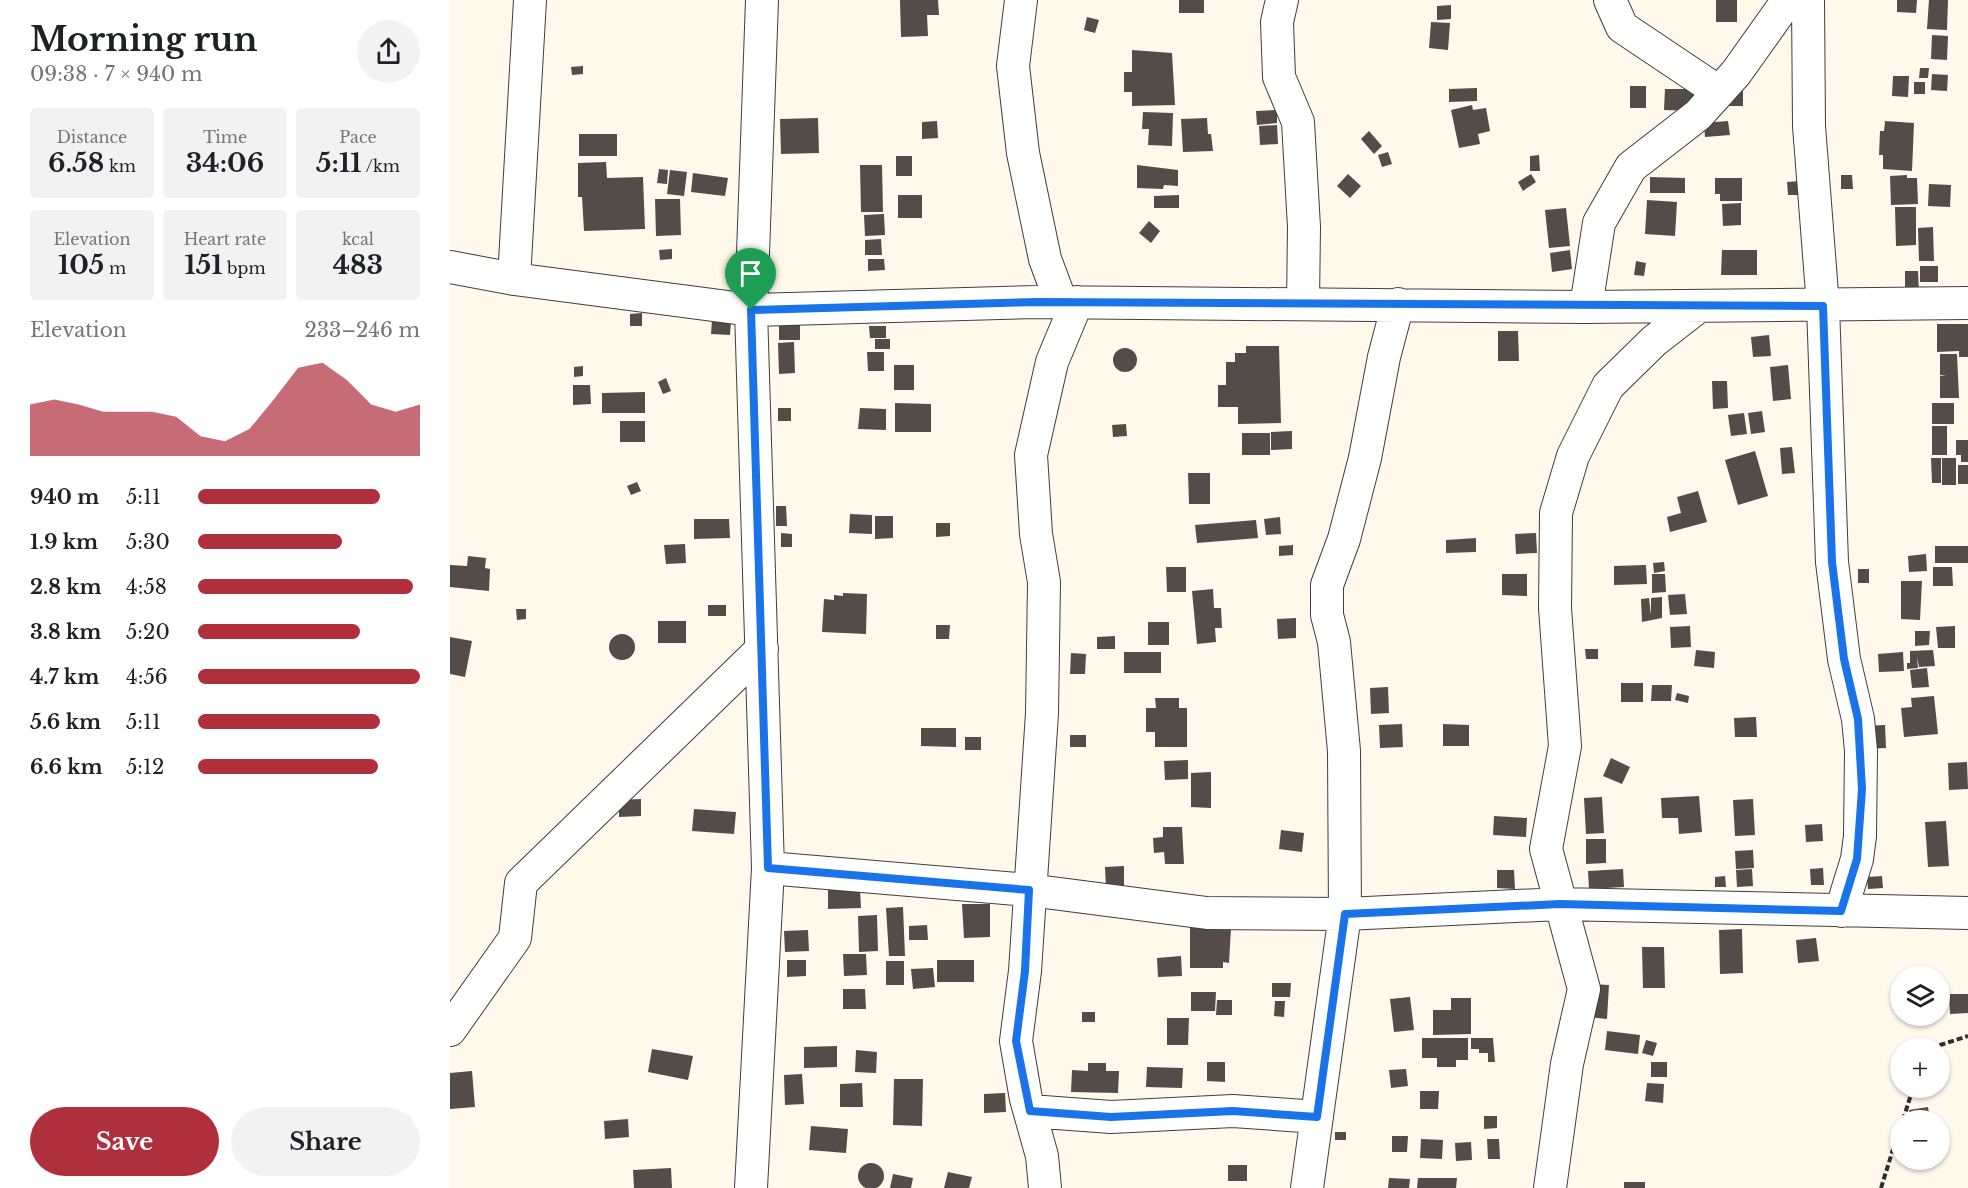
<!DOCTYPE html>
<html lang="en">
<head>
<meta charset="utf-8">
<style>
	:root { --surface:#fff; --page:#f2f2f2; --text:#202124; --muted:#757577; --accent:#b02f3d }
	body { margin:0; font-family:"Libre Baskerville",serif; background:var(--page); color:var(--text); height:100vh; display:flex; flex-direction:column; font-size:22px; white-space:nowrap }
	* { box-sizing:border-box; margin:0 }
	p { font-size:20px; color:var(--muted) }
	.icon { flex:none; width:33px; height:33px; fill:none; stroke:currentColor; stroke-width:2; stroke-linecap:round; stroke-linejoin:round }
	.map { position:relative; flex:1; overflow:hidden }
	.side { display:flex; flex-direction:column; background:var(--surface); width:450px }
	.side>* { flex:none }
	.tools { position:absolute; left:1440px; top:966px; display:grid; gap:12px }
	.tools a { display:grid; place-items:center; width:60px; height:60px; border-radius:50%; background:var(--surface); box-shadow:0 2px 4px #0004; font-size:30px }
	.pin { position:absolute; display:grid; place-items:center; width:51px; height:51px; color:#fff; margin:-62px -26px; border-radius:50% 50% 50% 0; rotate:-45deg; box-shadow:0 0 6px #0007 }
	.pin .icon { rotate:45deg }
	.round { display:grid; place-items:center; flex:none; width:63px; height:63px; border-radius:32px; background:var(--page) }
	.head { display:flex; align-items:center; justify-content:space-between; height:102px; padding:0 30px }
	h1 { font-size:33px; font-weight:700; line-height:45px }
	.stats { display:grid; grid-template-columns:repeat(3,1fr); gap:9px; height:102px; padding:6px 30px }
	.stats div { display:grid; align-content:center; border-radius:6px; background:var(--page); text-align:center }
	.stats b { font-size:26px; font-weight:700 }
	.stats small { font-size:16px; font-weight:400 }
	.stats p { font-size:16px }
	.chart { height:168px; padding:12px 30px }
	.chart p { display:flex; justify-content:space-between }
	.chart svg { width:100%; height:108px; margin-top:6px; fill:var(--accent); opacity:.7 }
	.primary-button { display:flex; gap:12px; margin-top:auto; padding:12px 30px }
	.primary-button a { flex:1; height:69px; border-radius:36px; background:var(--accent); color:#fff; font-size:24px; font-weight:700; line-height:69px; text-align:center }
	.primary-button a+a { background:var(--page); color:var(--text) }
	ul { padding:0 30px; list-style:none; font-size:20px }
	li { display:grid; grid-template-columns:96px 72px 1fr; align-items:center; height:45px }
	li i { height:15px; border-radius:8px; background:var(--accent) }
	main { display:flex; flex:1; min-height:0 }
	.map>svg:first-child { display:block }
	.building { fill:#534c49 }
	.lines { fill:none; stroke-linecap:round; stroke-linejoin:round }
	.minor-casing { stroke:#3e3e3e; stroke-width:34 }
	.path { stroke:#2d2d2d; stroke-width:4; stroke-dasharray:6 3; stroke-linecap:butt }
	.minor { stroke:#fff; stroke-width:32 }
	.route-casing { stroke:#fff; stroke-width:12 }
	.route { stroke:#1a73e8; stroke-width:8 }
</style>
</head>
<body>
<main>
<section class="side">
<div class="head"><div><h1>Morning run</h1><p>09:38 · 7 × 940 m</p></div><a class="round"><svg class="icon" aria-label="share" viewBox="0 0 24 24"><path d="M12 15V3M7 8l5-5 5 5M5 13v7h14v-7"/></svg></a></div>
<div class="stats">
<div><p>Distance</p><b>6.58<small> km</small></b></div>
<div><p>Time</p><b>34:06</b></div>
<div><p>Pace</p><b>5:11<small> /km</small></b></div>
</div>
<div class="stats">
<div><p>Elevation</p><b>105<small> m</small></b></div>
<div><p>Heart rate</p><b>151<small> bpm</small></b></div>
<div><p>kcal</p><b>483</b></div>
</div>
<div class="chart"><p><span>Elevation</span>233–246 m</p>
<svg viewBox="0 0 160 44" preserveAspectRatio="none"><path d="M0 44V23L10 21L20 23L30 26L40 26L50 26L60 28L70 36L80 38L90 33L100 21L110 8L120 6L130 13L140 23L150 26L160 23V44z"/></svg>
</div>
<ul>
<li><b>940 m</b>5:11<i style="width:82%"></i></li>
<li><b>1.9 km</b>5:30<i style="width:65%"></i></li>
<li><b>2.8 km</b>4:58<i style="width:97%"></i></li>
<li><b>3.8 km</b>5:20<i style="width:73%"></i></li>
<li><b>4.7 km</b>4:56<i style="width:100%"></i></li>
<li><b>5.6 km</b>5:11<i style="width:82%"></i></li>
<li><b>6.6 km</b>5:12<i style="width:81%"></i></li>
</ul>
<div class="primary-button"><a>Save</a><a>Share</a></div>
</section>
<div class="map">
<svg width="1518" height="1188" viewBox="0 0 1518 1188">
	<rect width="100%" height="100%" fill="#fef9eb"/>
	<!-- building -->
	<path class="building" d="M450 0H488L489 15H477L478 36 451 37Z
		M729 0H754V13H729Z
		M1266 0H1287V22H1266Z
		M1447 0H1467L1466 13 1447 12Z
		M1479 0H1498L1497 30 1477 29Z
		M1001 5V19L987 20V6Z
		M637 17 649 20 645 33 634 30Z
		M981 22 1000 23 998 50 979 48Z
		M1482 35 1498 36 1497 60 1481 59Z
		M682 50 722 53 725 105 682 106V92H674V72H682Z
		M133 66V74L122 75 121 67Z
		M1470 68H1479L1478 78H1469Z
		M1482 74 1498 75 1497 91 1481 90Z
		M1443 76H1459L1458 97 1442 96Z
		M1464 82H1475V94H1464Z
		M1180 86H1196V108H1180Z
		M1293 86V106H1277L1276 87Z
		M1027 88V101L999 102V89Z
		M1215 89H1247V111L1214 110Z
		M1022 105 1023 110 1036 108 1040 131 1028 134 1030 144 1009 148 1001 110Z
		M827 110V123L807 125 806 111Z
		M693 112 723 113 722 146 698 145 699 129H692Z
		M368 118 369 153 331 154 330 119Z
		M757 118 758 134H761L763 151 733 152 731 119Z
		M487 121 488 138 472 139V122Z
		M1278 121 1280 135 1255 137 1254 123Z
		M1435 121 1464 123 1462 171 1433 169V155H1429L1430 131H1434Z
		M827 125 828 144 810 145 809 126Z
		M919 131 932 146 924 154 911 139Z
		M129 134H167V156H129Z
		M938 152 942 164 932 167 928 155Z
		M1089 155 1090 171H1080V156Z
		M446 156H462V176H446Z
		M156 162 157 178 193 177 195 229 134 231 132 197H128V163Z
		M410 165H432L433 212H411Z
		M687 165 728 170V186L714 185 713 189 687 188Z
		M209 169 218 170 217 184 207 183Z
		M220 170 237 172 234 196 217 194Z
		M243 173 278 178 275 196 241 192Z
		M898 174 911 186 900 198 887 186Z
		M1081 174 1086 182 1073 191 1068 182Z
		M1391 175H1402L1403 189H1391Z
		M1457 175V178H1467L1468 204 1441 205 1440 176Z
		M1200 177 1235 178V193H1200Z
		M1265 178H1292V201H1270V194H1265Z
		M1350 181 1351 195H1338L1337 182Z
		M1479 184 1501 185 1500 207 1478 206Z
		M448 195H472V218H448Z
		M729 195V208H704V196Z
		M205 199H230L231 235 206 236Z
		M1197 200 1227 202 1225 236 1195 234Z
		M1291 203V225L1273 226 1272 204Z
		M1445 207H1466V245L1446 246Z
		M1116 208 1120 246 1099 248 1095 210Z
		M434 214 435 235 415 236 414 215Z
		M699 221 710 231 701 243 689 233Z
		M1483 227 1484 261H1469L1468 228Z
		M431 239 432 255H415V240Z
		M222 249V259L210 260 209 250Z
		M1120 250 1122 269 1102 272 1100 253Z
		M1272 250H1307V275H1271Z
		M418 259H434L435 270 418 271Z
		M1186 261 1196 263 1194 276 1184 275Z
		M1470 266H1488V282H1470Z
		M1455 271H1468L1469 292H1455Z
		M192 313V326H180V314Z
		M262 320 281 321 280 335 261 334Z
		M329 320H350V340H329Z
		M1487 324H1518V357H1509V351L1487 352Z
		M419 326H436V338H420Z
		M1048 331H1068L1069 361H1048Z
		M1319 335 1321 356 1303 357 1301 337Z
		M425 339H440V349H425Z
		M344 342 345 373 329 374 328 343Z
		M796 346H829L831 423 788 424V407H768V385H776V362H785V353H796Z
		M663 360a12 12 0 1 1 24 0a12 12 0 1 1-24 0Z
		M417 352H434V371H418Z
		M1490 354H1507L1509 398H1490V376L1496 375H1490Z
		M444 365H464V390H444Z
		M1338 365 1341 399 1323 401 1320 367Z
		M133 366V376L124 377V367Z
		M216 378 221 391 213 394 208 382Z
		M1262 381H1277L1278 408 1263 409Z
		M123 385H140L141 404 123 405Z
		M195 392V413H152V393Z
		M445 403 481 404V432H445Z
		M1482 403H1504V424H1482Z
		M328 408H341V421H328Z
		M410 408 436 409V430L408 429Z
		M1312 411 1315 432 1301 434 1298 413Z
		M1294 413 1297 434 1281 436 1278 415Z
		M170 421H195V442H170Z
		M676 424 677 436 663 437 662 425Z
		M1482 426H1497V455H1482Z
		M842 431V449L821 450V432Z
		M792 433H820V455H792Z
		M1506 440H1518V462H1511V455H1506Z
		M1342 447 1345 473 1332 474 1330 448Z
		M1305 451 1318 496 1288 505 1275 460Z
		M1481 458H1491V483H1482Z
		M1492 458H1506V485H1492Z
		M1508 465H1518V484H1508Z
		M738 473H760V504H739Z
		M187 482 191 491 181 495 177 486Z
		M1248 491 1257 522 1220 532 1217 517 1231 513 1227 497Z
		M326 506H336L337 526H326Z
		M400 514 422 515V534L399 533Z
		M425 516H443V538L425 539Z
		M830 517 831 534 816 535 814 519Z
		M244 519H279L280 538 244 539Z
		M806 520 808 538 747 543 745 525Z
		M486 523H500V536L486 537Z
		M331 533 342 534V547H331Z
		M1086 533 1087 553 1066 554 1065 534Z
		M1026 538V552L996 553V540Z
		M235 544 236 563 216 564 214 545Z
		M843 545V555L829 556V546Z
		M1485 546H1518V563H1485Z
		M1476 554 1477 571 1459 572 1458 556Z
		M18 556 36 558 35 568 40 569 39 591 0 587V565L17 566Z
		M1214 562 1215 571 1204 573 1203 563Z
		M1196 565 1197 584 1164 585V566Z
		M716 567H736V592H717Z
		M1483 567H1502L1503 586H1483Z
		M1408 569H1419V583H1408Z
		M1052 574H1077V596L1052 595Z
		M1202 574H1215L1216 592 1202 593Z
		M1451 581H1472L1470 620 1451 619Z
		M763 589 764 608H771L772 628H765L766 642 747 644 742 591Z
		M393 593 417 594 416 634 372 632 374 599 384 600V595L393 596Z
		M1235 594 1237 614 1220 615 1218 595Z
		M1212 597V618L1192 622 1191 599 1199 598 1201 615V598Z
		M258 605H276V616H258Z
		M66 609H76V619L67 620Z
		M846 618V638L828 639 827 619Z
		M208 621H236V643H208Z
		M698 622H719V645H698Z
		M486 625H500L499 639H486Z
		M1240 626 1241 647 1221 648 1220 627Z
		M1505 626V648H1488L1486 627Z
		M1465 631H1480L1479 645 1465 646Z
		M159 647a13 13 0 1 1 26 0a13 13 0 1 1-26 0Z
		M665 636V649H647V637Z
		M0 637 22 641 15 677 0 674Z
		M1135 649H1148V659H1136Z
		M1246 650 1265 652 1264 668 1244 666Z
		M1483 650 1485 666 1469 667 1467 657 1468 668 1457 669V663H1460V651Z
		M674 652H711V673H674Z
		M1453 652 1454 671 1429 672 1428 654Z
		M621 653 636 654 635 674H620Z
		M1477 668 1479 687 1462 688 1460 670Z
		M1171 683H1193V702H1171Z
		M1202 685H1222L1221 701H1201Z
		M938 687 939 713 921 714 920 688Z
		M1227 693 1239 696 1238 703 1225 700Z
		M1484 696 1488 734 1454 737 1451 708 1462 707 1461 698Z
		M705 698H729V708H737V747H705V732H696V708H706Z
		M1306 717 1307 737H1285L1284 718Z
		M952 724 953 747 930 748 929 725Z
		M993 724 1019 725V746H993Z
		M1435 725 1436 748 1416 749 1415 726Z
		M471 728H506V747L471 746Z
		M620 735H636V747H620Z
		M515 737H531V750H515Z
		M1161 758 1180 767 1172 784 1153 776Z
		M738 760V779L715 780 714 761Z
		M1517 762 1518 789 1499 790 1498 763Z
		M761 772V808L741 807V773Z
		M1249 796 1252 832 1229 834 1228 818H1212L1211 798Z
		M1152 797 1154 833 1136 834 1134 798Z
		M191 799V816L169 817V800Z
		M1303 799 1305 835 1285 836 1283 800Z
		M244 809 286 812 284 834 242 831Z
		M1044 816 1077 818 1076 837 1043 835Z
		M1496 821 1499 866 1478 867 1475 822Z
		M1372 824 1373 841 1356 842 1355 825Z
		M713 827H732L734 864H715L714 852 704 853 703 838 713 837Z
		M831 830 854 833 852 852 829 849Z
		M1136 839H1156V863L1136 864Z
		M1303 850 1304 868 1286 869 1285 851Z
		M674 866V886L656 887 655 867Z
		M1373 868 1374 885H1361L1360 869Z
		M1173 869 1174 887 1139 889 1138 871Z
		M1302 869 1303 886 1287 887 1286 870Z
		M1047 870H1064L1065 889 1047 888Z
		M1275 876 1276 887H1265V877Z
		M1432 876 1433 888 1418 889 1417 877Z
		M410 889 411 908 378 909V890Z
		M512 904H540V937L514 938Z
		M453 907 455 956H439L436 908Z
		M427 915 428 951 409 952 408 916Z
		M477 925 478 940H459V926Z
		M740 927 781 928 779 963 773 962V968H740Z
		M1292 929 1293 973 1270 974 1269 930Z
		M358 930 359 951 335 952 334 931Z
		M1366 938 1369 961 1348 963 1346 940Z
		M1192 947H1214L1215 988H1193Z
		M393 954H416L417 975 394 976Z
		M731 956 732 976 708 977 707 958Z
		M337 960H356V976L337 977Z
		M487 960H524V982H487Z
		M436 961H454V985H436Z
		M483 968 485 987 463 989 461 969Z
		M822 983H841L840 997H822Z
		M1140 984 1159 985 1157 1019 1138 1017Z
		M393 989H415L416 1009H393Z
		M741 992H766L765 1011H741Z
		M1499 994H1518V1013L1500 1014Z
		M960 997 964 1030 944 1032 940 999Z
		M1001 998H1021V1034L983 1035V1010H1001Z
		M767 1000H782V1015H766Z
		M825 1001H835L834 1017 824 1016Z
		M632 1012H645V1022H632Z
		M717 1018H739L738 1045H717Z
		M1157 1031 1190 1035 1188 1054 1155 1050Z
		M972 1038H1018V1060H1006V1067H987V1058H972Z
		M1021 1038H1043L1045 1062H1038V1053H1029V1049H1021Z
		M1196 1040 1207 1043 1203 1056 1192 1053Z
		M387 1046V1067L354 1068V1047Z
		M202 1049 243 1056 238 1080 198 1072Z
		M406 1050 427 1052 426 1073 405 1072Z
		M757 1062H775V1082L757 1081Z
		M1201 1062H1217V1077H1201Z
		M638 1063H656V1071H669L668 1093 621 1092 622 1070 638 1071Z
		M697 1067 733 1068 732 1088 696 1087Z
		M956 1069 958 1086 941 1088 939 1070Z
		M22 1071 25 1107 0 1109V1073Z
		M352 1074 354 1104 335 1105 334 1075Z
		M444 1079H473L472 1126 443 1125Z
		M412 1083 413 1107H390V1084Z
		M1197 1083 1214 1084 1213 1103 1195 1101Z
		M970 1091H989L988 1109H970Z
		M555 1093 556 1112 534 1113V1094Z
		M1478 1107 1480 1120H1461L1459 1110Z
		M1034 1116H1047V1128L1034 1129Z
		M178 1119 179 1137 155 1139 154 1121Z
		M361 1126 398 1129 396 1153 359 1150Z
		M885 1132H896V1140H885Z
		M942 1136H958L957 1152H942Z
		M971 1139 993 1140 992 1159 970 1158Z
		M1037 1139H1049L1050 1159H1038Z
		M1021 1142 1022 1160 1006 1161 1005 1143Z
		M408 1176a13 13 0 1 1 26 0a13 13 0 1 1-26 0Z
		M778 1165H797V1181H778Z
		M221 1168 222 1188H184L183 1170Z
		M498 1172 522 1177 519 1188H494Z
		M443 1174 463 1178 461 1188H440Z
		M939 1178 960 1179 959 1188H938Z
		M968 1178H1007L1006 1188H967Z
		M1174 1182H1195V1188H1174Z"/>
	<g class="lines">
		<defs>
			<path id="minor" d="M312 0 301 310 318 868
				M571 0 563 66 573 153 595 259 611 302
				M832 0 827 22 829 77 848 122 854 227 853 303
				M1160 0 1172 27 1269 92
				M1358 0 1359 126 1373 306 1382 562 1394 659 1408 719 1411 751 1410 836 1407 859 1391 911
				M0 267 64 279 301 310 588 302 1136 307 1518 303
				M64 279 80 0
				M1136 307 1149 223 1181 167 1248 115 1286 73 1338 0
				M0 1030 65 938 71 883 312 649
				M580 1111 661 1117 783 1111 867 1117
				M301 1188 318 868 579 890 757 913 895 914 1110 904 1518 913
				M595 1188 592 1156 576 1099 566 1041 575 971 592 713 594 582 586 534 581 455 602 362 627 302
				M857 1188 895 914 894 751 884 642 877 615V585L894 539 915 458 934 357 948 304
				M1100 1188 1117 1064 1134 989 1096 849 1115 746 1105 608 1106 513 1123 456 1158 386 1204 341 1249 306"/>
		</defs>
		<!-- minor casing -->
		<use href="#minor" class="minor-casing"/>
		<!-- path -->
		<path class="path" d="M1481 1048 1518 1036
			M1453 1120 1463 1088
			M1431 1188 1450 1127"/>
		<!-- minor -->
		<use href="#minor" class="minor"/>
	</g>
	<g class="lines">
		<defs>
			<path id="route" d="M588 302 1373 306 1382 562 1394 659 1408 719 1412 789 1407 859 1391 911 1110 904 895 914 867 1117 783 1111 661 1117 580 1111 566 1041 575 971 579 890 318 868 301 310Z"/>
		</defs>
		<!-- route casing -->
		<use href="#route" class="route-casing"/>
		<!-- route -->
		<use href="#route" class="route"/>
	</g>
</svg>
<div class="tools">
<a><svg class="icon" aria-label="layers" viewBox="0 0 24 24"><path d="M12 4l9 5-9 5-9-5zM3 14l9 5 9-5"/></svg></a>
<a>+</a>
<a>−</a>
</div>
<div class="pin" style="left:301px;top:310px;background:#1e9e55"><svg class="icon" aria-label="arrive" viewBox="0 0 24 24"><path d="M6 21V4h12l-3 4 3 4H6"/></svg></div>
</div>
</main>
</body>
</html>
